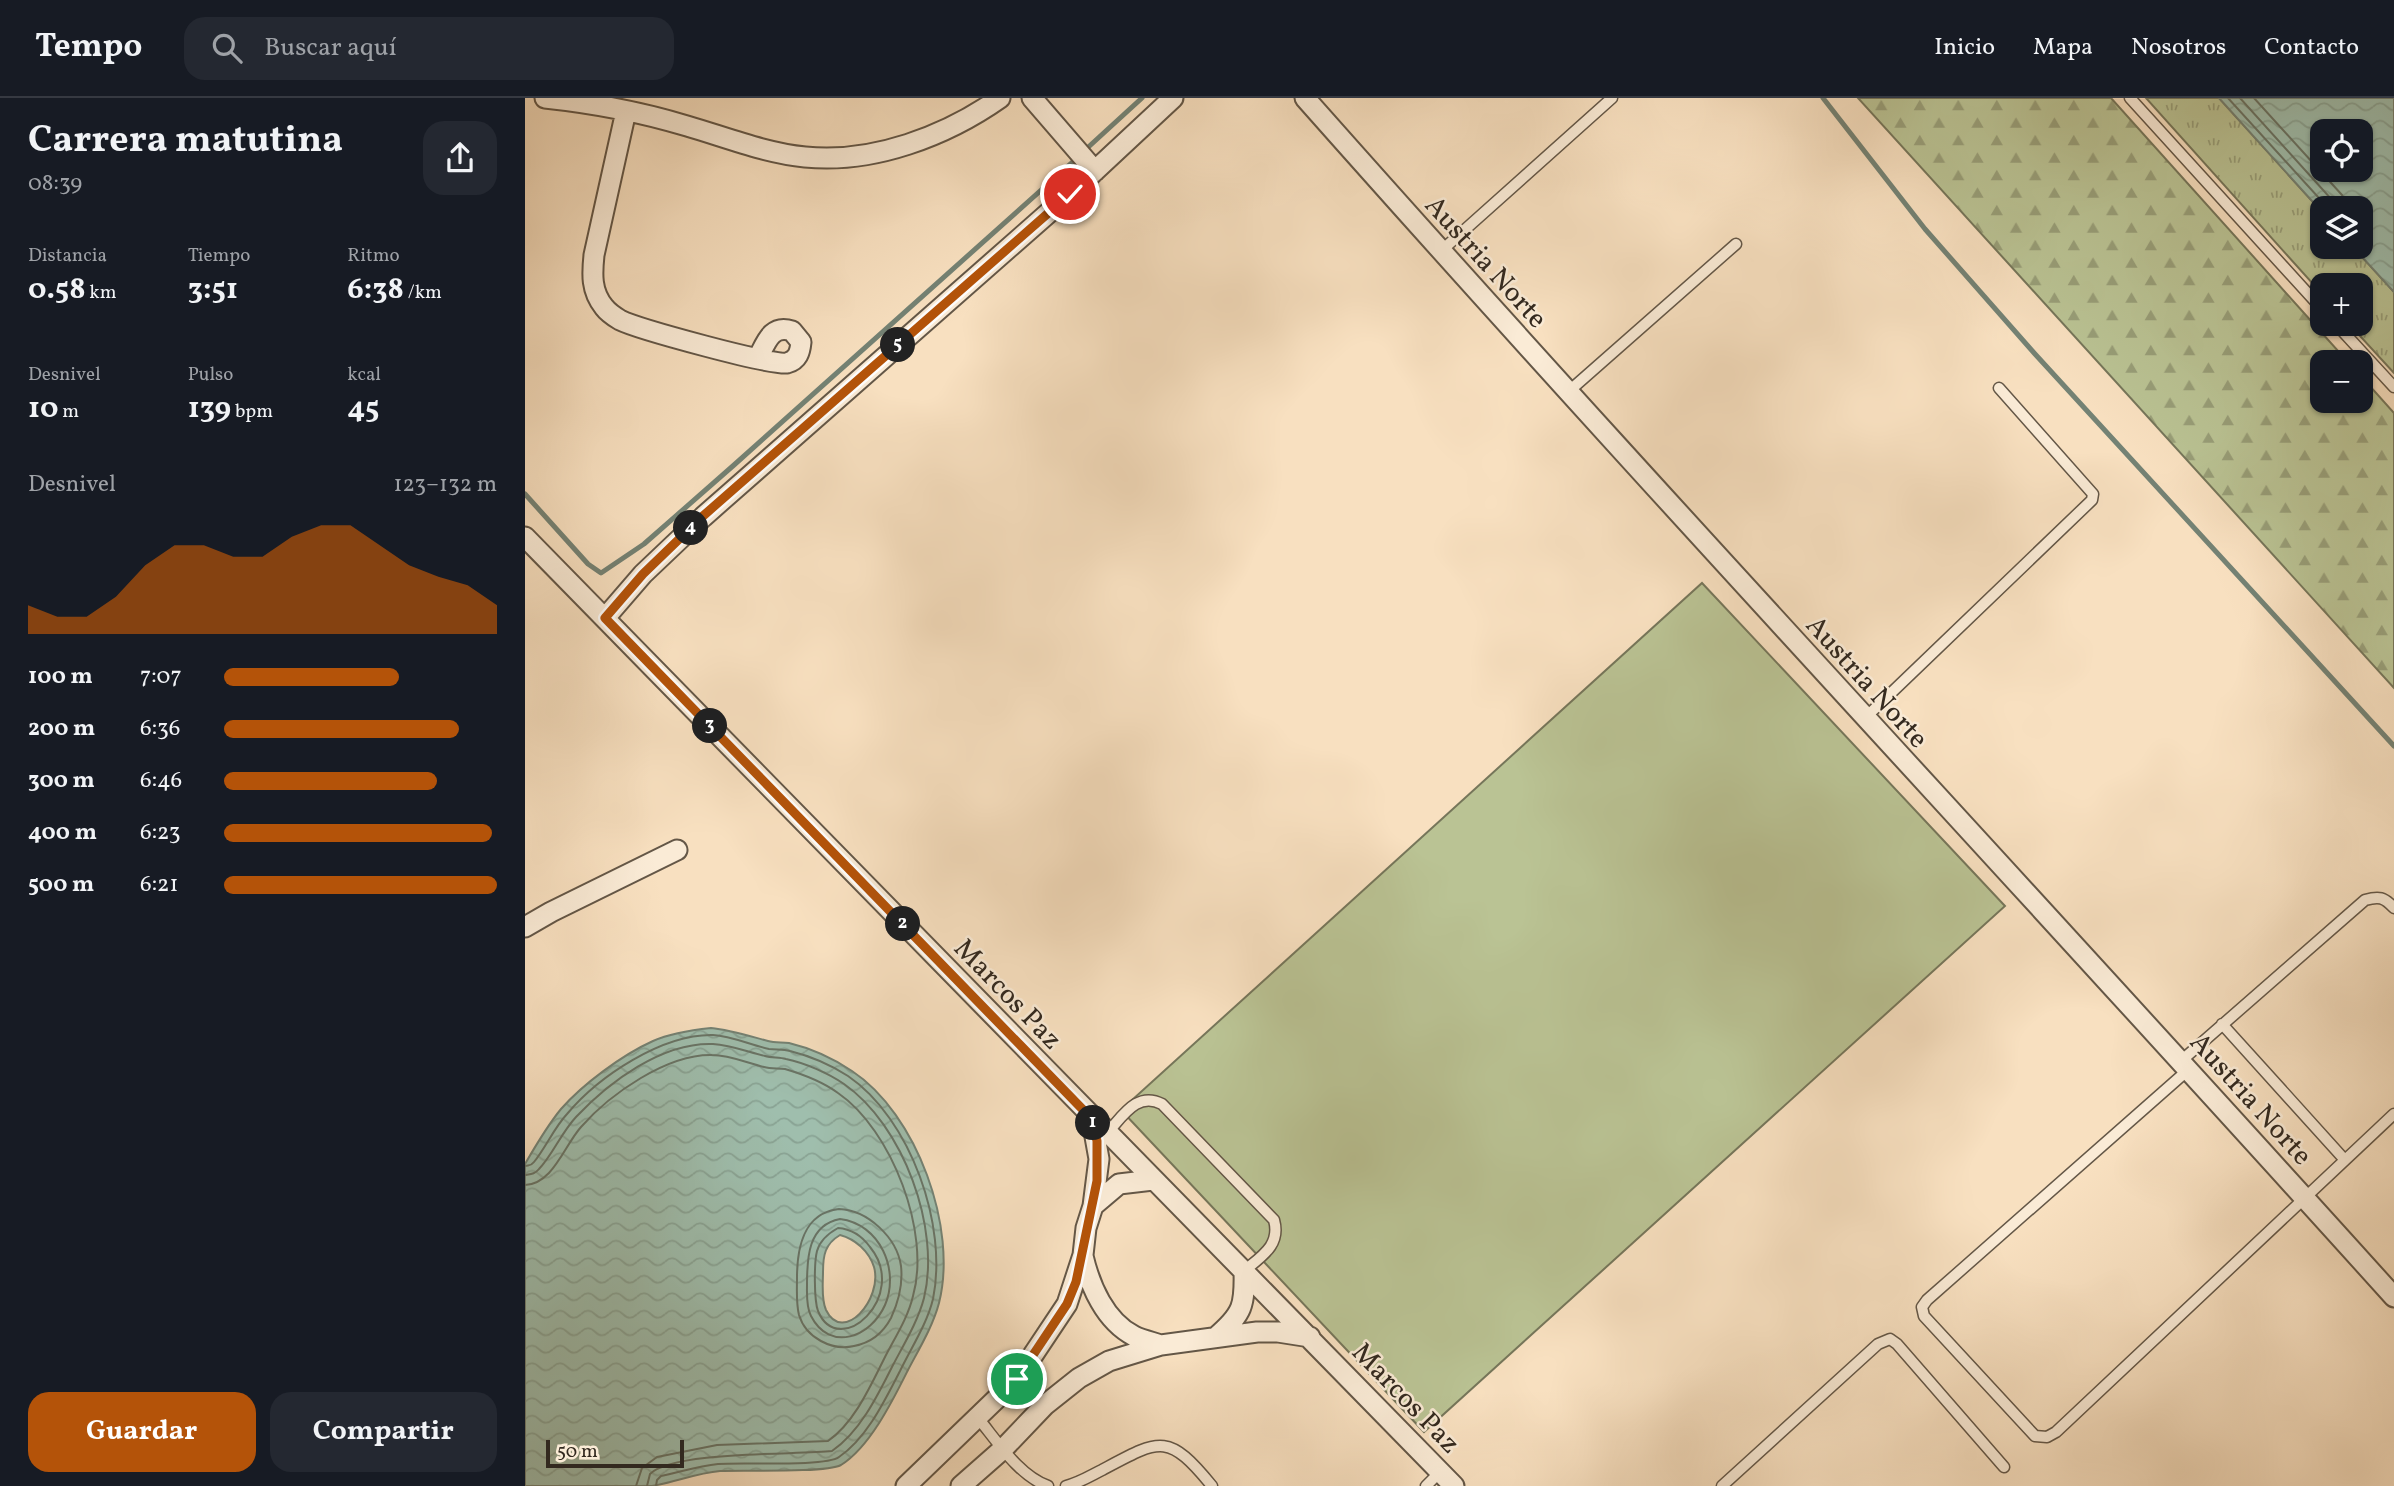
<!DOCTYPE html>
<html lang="es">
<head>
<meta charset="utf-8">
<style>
	:root { --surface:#171b24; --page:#242831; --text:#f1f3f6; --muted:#9ea1a6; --line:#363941; --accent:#b45309 }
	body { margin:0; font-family:Vollkorn,serif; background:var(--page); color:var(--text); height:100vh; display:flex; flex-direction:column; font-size:26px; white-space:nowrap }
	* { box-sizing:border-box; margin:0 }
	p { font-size:23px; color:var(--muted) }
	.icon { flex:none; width:38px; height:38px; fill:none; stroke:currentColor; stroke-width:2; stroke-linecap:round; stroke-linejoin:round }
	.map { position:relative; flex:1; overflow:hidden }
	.sheet { display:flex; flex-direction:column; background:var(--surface); width:525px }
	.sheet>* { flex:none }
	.buttons { position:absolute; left:1785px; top:21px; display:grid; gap:14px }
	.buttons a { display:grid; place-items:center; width:63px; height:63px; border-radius:14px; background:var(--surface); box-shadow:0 2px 5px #0004; font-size:35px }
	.scale { position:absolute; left:21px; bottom:18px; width:138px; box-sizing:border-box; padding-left:7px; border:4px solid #33291f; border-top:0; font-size:19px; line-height:24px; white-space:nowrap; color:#33291f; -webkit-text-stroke:5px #faebd6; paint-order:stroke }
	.pin { position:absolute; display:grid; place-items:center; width:60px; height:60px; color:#fff; margin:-30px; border:4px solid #fff; border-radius:50%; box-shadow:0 2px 7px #0007 }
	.km { position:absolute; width:35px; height:35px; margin:-18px; border-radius:50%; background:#222; color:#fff; font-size:19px; line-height:35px; text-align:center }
	.round { display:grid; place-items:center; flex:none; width:74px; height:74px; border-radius:21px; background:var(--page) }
	.head { display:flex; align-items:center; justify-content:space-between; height:119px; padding:0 28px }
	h1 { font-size:38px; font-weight:700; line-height:52px }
	.figures { display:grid; grid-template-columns:repeat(3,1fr); gap:10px; height:119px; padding:7px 28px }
	.figures div { display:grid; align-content:center }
	.figures b { font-size:30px; font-weight:700 }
	.figures small { font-size:19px; font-weight:400 }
	.figures p { font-size:19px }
	.chart { height:196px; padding:14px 28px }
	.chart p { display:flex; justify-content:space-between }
	.chart svg { width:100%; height:126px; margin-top:7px; fill:var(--accent); opacity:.7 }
	.primary-button { display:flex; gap:14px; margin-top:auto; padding:14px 28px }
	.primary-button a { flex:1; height:80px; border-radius:21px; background:var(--accent); color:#fff; font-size:28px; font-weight:700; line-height:80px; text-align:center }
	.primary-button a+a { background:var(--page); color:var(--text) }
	ul { padding:0 28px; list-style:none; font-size:23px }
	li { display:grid; grid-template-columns:112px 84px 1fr; align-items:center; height:52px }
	li i { height:18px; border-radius:9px; background:var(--accent) }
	header { display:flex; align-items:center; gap:42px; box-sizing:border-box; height:98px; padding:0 35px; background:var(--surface); border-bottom:2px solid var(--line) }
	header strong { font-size:33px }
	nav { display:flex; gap:38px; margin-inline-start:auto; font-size:24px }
	.search { width:490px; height:63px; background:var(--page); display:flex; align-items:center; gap:18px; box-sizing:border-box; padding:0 24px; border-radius:21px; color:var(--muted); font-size:26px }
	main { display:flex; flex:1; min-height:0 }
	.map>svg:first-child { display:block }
	.grass { fill:url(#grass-tufts); stroke:#76765a; stroke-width:2 }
	.forest { fill:url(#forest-firs); stroke:#76765a; stroke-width:2 }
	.pitch { fill:#bac394; stroke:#76765a; stroke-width:2 }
	.water { fill:url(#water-waves); stroke:#748274; stroke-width:2; fill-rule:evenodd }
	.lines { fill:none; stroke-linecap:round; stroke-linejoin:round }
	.shore { stroke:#697466; stroke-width:2 }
	.stream { stroke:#748274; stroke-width:5 }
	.lane-casing { stroke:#645747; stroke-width:13 }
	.street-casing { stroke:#645747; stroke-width:23 }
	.lane { stroke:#faebd6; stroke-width:10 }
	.street { stroke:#faebd6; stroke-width:19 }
	.route-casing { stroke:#fff; stroke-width:14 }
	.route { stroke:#b45309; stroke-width:9 }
	.labels { text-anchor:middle; stroke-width:5; stroke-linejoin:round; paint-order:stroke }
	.street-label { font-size:28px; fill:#33291f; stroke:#faebd6 }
</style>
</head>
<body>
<header>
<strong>Tempo</strong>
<div class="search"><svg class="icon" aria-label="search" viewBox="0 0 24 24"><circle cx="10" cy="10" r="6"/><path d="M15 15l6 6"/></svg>Buscar aquí</div>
<nav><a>Inicio</a><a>Mapa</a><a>Nosotros</a><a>Contacto</a></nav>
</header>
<main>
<section class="sheet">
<div class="head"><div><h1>Carrera matutina</h1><p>08:39</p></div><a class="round"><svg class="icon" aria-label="share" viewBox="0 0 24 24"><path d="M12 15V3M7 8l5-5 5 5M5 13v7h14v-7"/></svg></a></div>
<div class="figures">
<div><p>Distancia</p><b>0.58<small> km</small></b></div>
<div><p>Tiempo</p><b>3:51</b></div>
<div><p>Ritmo</p><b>6:38<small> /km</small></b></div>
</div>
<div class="figures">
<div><p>Desnivel</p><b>10<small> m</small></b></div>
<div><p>Pulso</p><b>139<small> bpm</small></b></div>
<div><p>kcal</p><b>45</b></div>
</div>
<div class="chart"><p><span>Desnivel</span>123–132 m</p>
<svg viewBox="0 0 160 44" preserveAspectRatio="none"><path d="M0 44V34L10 38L20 38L30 31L40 20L50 13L60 13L70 17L80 17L90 10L100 6L110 6L120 13L130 20L140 24L150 27L160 34V44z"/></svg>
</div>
<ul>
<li><b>100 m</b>7:07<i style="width:64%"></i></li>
<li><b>200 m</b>6:36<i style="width:86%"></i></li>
<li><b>300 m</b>6:46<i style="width:78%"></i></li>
<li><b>400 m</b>6:23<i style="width:98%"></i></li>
<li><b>500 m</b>6:21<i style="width:100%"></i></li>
</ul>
<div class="primary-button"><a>Guardar</a><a>Compartir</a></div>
</section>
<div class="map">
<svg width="1869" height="1388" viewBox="0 0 1869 1388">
	<defs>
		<pattern id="grass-tufts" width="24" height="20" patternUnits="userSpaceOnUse" patternTransform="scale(1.75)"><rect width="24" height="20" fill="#bac394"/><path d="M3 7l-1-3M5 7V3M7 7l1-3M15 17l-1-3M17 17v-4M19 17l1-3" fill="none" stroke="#989e78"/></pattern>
		<pattern id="forest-firs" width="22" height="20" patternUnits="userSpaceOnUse" patternTransform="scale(1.75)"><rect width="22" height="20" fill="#bac394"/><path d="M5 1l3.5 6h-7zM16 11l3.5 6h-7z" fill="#989e78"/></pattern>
		<pattern id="water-waves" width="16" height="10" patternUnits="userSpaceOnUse" patternTransform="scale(1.75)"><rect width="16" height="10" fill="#9fbead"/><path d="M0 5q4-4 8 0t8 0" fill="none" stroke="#89a394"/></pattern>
	</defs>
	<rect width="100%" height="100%" fill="#f8e0c0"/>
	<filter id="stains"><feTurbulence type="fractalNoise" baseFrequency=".00286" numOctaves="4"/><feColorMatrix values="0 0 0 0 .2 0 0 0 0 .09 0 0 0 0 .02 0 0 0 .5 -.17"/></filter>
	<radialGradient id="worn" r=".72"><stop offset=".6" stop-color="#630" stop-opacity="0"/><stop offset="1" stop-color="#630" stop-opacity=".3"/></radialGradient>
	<!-- grass -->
	<path class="grass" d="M1621 0H1694L1797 114V149H1828L1869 194V275L1824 226H1836V187H1797V196Z"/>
	<!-- forest -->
	<path class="forest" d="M1333 0H1586L1823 264H1797V303H1836V278L1869 315V590Z"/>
	<!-- pitch -->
	<path class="pitch" d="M1177 485 1480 808 899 1334 596 1012Z"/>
	<!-- water -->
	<path class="water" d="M1694 0H1869V194L1828 149H1836V110H1797V114ZM1797 33H1836V72H1797Z
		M186 930C206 932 224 938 243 943 250 945 257 944 264 945 285 950 309 961 327 973 392 1016 433 1130 414 1205 408 1228 394 1251 383 1272 368 1302 345 1349 316 1367 301 1375 217 1372 195 1373 172 1375 150 1384 127 1388 116 1388 102 1388 90 1388 60 1388 30 1388 0 1388V1066C11 1047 22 1028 36 1011 58 986 97 957 128 943 146 935 167 932 186 930ZM315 1137C330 1141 344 1153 349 1169 358 1201 318 1247 301 1212 296 1201 298 1185 298 1174 298 1157 300 1146 315 1137Z"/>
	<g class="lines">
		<!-- shore -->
		<path class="shore" d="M1703 0 1803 110
			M1715 0 1808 103 1812 110
			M1729 0 1817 97 1823 110
			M0 1068C5 1067 6 1068 9 1064 21 1049 29 1030 42 1016 74 978 137 936 188 937 207 938 225 947 244 951 251 952 258 951 265 953 285 958 306 967 323 978 386 1021 423 1128 408 1201 402 1226 386 1250 375 1273 360 1302 342 1340 314 1359 301 1369 215 1364 193 1366 174 1368 155 1374 136 1378L132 1382 131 1388
			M0 1077C6 1076 10 1076 14 1071 27 1058 36 1035 51 1019 84 984 137 944 188 946 206 947 223 954 240 958 247 960 254 959 261 961 280 965 303 975 319 986 378 1027 416 1130 399 1200 393 1223 379 1246 368 1267 353 1297 335 1334 307 1353 270 1357 148 1353 125 1376L122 1388
			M0 1087C28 1086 39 1048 56 1029 85 996 142 956 187 957 205 957 222 965 239 969 246 971 253 970 260 971 277 976 298 984 313 995 367 1032 406 1135 388 1198 383 1220 369 1241 359 1261 345 1289 329 1325 303 1343L192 1347 132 1359 117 1370 111 1388
			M314 1111C343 1112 372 1140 376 1168 378 1186 373 1205 366 1220 358 1235 345 1245 329 1248 307 1253 281 1240 274 1217 271 1205 272 1192 272 1180 272 1150 278 1115 314 1111Z
			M315 1121C355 1126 375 1172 360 1207 346 1239 305 1255 286 1218 281 1209 282 1196 282 1186 282 1160 283 1127 315 1121Z
			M313 1130C327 1131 337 1138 345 1149 385 1198 314 1263 293 1213 289 1202 289 1165 292 1153 295 1142 304 1135 313 1130Z"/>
		<!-- stream -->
		<path class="stream" d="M1298 0 1400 131 1510 256 1869 648
			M559 53 617 0
			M0 396 63 466 76 475 119 446 209 367 552 60"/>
		<defs>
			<path id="lane" d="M1605 0 1797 211
				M916 153 1087 0
				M1811 226 1869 289
				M1043 294 1211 146
				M1340 620 1567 402 1568 396 1474 290
				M1697 926 1819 1061
				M1656 963 1840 802C1854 798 1859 799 1869 810
				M1663 972 1402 1202 1397 1209 1399 1218 1510 1338 1522 1339 1531 1334 1869 1016
				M582 1035C598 1018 612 993 637 1006L749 1122C756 1147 737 1158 719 1173
				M453 1320C472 1343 494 1378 523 1388
				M541 1388C554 1385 565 1378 577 1372 635 1341 643 1334 687 1388
				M901 1388 915 1374
				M1197 1388 1353 1246 1365 1241 1372 1246 1479 1369"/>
			<path id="street" d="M20 0C67 5 116 14 162 28 200 39 240 55 280 59 348 66 421 38 475 0
				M507 0 570 73
				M780 0C1138 404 1508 798 1869 1199
				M101 13 69 157C67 176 66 193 79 209 82 213 90 219 95 222 113 231 248 268 262 265 273 262 275 254 276 244L267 233C246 226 241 245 233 260
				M0 439 929 1388
				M80 520 118 476 178 419 545 96 648 0
				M0 829 26 814 152 752
				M567 1022 574 1061 568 1108
				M558 1158C565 1188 580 1223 609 1238 617 1242 627 1244 636 1247
				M691 1239C718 1216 720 1207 719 1173
				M381 1388 492 1281 542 1206 558 1157 561 1130 568 1108 594 1086 628 1082
				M436 1388 478 1351 520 1307 554 1280 584 1263 636 1247 732 1234H753L785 1239"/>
		</defs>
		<!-- lane casing -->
		<use href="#lane" class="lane-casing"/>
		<!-- street casing -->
		<use href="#street" class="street-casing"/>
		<!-- lane -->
		<use href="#lane" class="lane"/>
		<!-- street -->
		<use href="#street" class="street"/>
	</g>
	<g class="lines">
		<defs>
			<path id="route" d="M492 1281 542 1206 551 1184 572 1083V1043L567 1021 80 520 118 476 178 418 545 96"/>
		</defs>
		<!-- route casing -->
		<use href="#route" class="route-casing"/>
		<!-- route -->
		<use href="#route" class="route"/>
	</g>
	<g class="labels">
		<!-- street labels -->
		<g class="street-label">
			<text transform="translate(962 163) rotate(48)" y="10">Austria Norte</text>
			<text transform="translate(1343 583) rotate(48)" y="10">Austria Norte</text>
			<text transform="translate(484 895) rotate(46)" y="10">Marcos Paz</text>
			<text transform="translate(1727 1000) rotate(48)" y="10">Austria Norte</text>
			<text transform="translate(882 1299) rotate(46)" y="10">Marcos Paz</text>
		</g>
	</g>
	<rect width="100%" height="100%" filter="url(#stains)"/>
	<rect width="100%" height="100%" fill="url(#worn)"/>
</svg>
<div class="buttons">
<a><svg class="icon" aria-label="locate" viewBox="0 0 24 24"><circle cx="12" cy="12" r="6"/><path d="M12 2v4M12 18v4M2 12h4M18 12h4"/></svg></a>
<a><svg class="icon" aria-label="layers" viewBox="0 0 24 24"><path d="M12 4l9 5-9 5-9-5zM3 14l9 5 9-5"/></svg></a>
<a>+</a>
<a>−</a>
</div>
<div class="scale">50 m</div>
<div class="pin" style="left:492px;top:1281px;background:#1e9e55"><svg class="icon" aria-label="arrive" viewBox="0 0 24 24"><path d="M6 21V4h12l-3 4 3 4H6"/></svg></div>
<div class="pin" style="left:545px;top:96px;background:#d93025"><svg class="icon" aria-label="check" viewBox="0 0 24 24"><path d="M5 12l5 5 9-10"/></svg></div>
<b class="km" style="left:568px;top:1025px">1</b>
<b class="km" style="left:378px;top:826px">2</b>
<b class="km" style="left:185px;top:628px">3</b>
<b class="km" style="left:166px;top:430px">4</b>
<b class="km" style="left:373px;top:247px">5</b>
</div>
</main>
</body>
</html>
